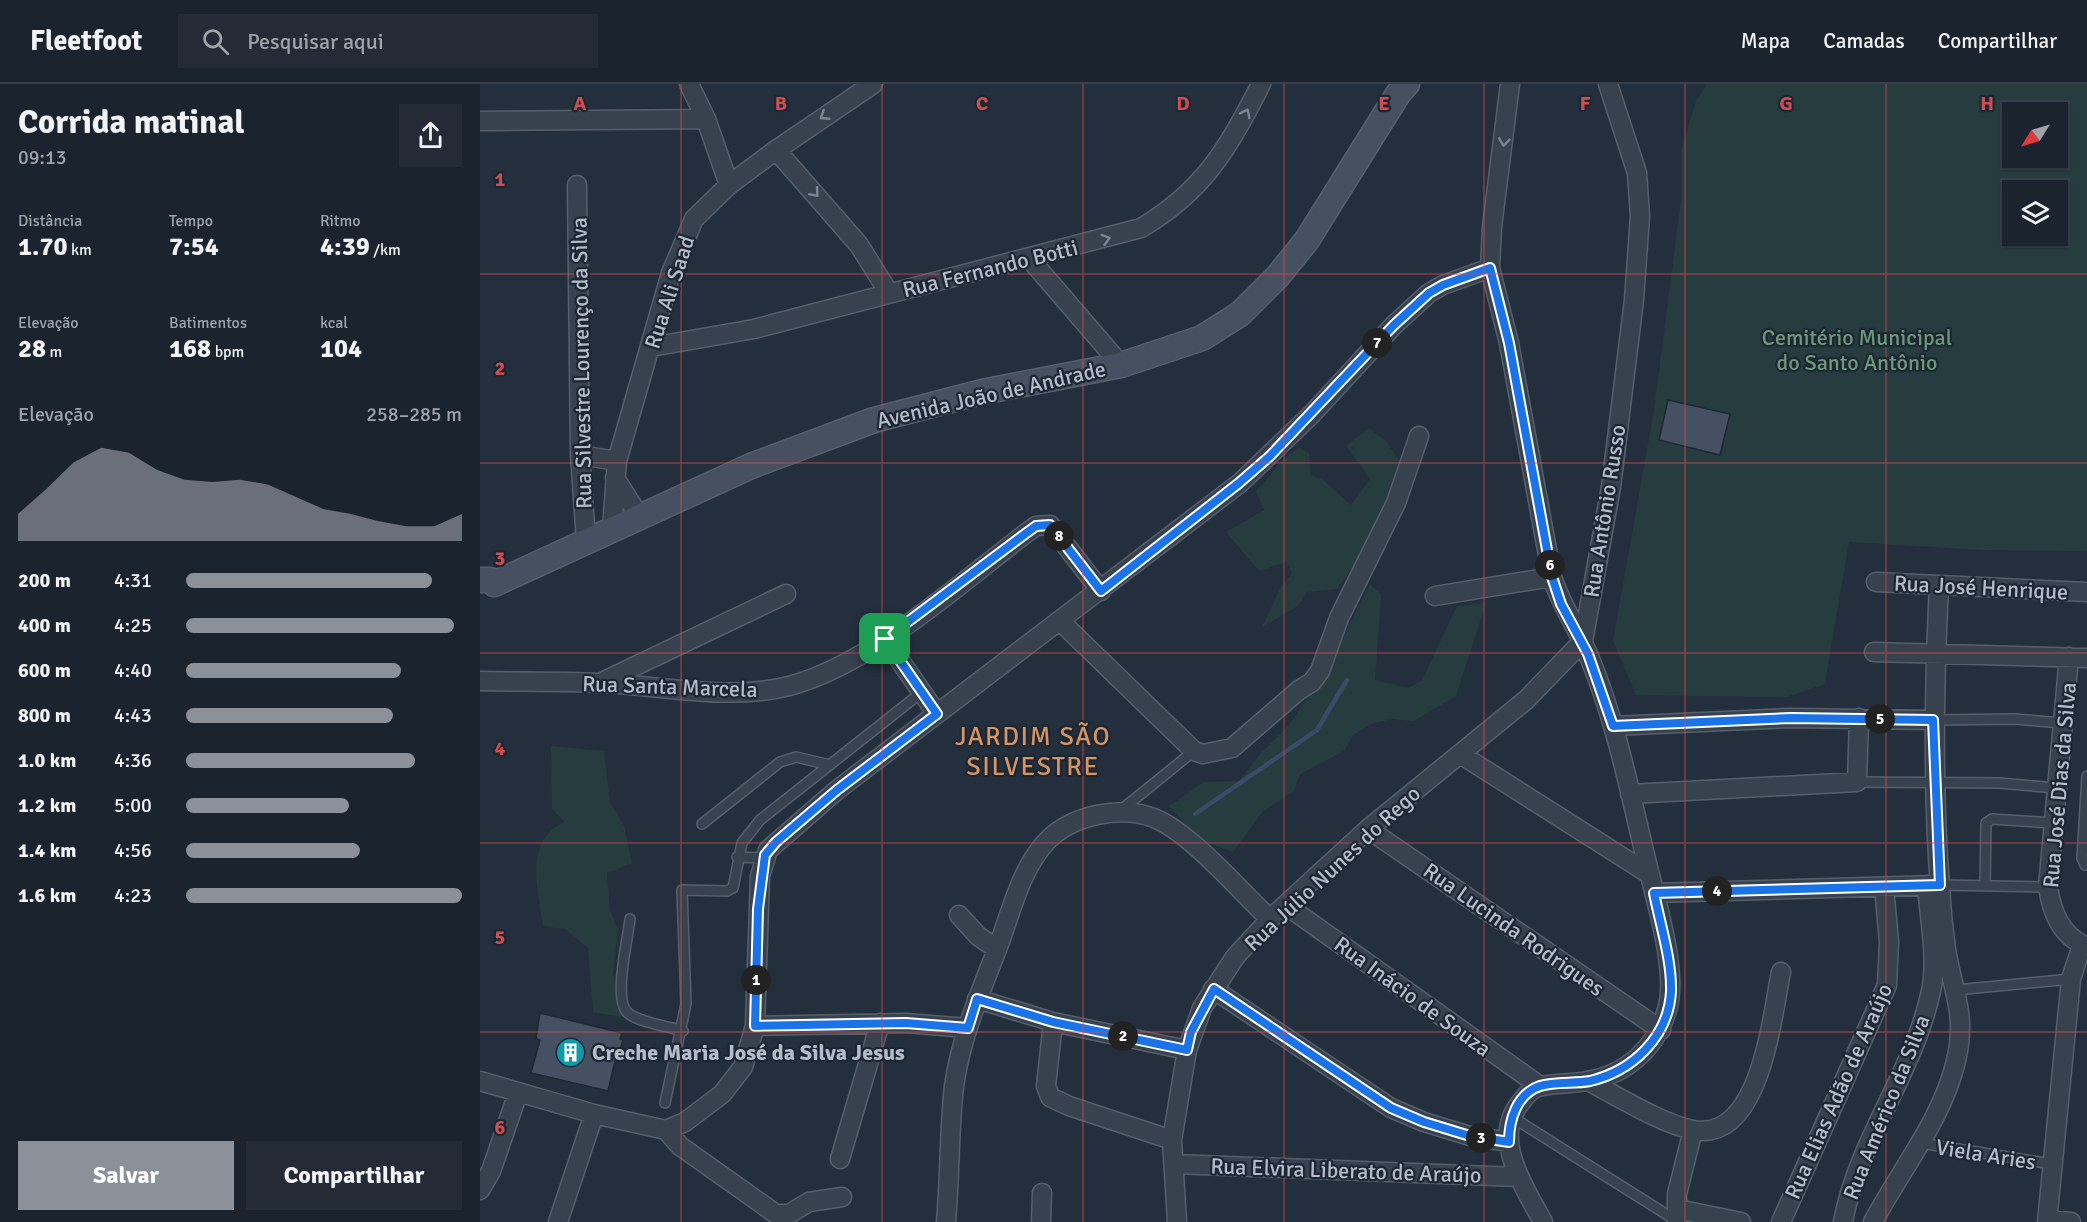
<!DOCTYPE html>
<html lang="pt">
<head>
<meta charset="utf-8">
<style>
	:root { --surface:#1b232e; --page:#242b36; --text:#f1f3f6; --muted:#a0a4aa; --line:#39404a; --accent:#8c9099 }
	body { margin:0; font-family:Signika,sans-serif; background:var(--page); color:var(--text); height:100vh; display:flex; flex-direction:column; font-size:22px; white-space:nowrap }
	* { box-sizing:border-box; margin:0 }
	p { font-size:20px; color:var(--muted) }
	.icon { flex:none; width:33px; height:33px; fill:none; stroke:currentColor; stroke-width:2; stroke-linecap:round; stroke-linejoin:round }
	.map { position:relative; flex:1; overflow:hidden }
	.panel { display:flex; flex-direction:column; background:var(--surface); width:480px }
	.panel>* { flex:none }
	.needle { width:39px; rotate:233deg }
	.controls { position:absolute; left:1522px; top:18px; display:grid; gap:12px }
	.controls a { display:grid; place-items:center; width:66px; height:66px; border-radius:0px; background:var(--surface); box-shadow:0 2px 4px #0004,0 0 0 2px var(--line); font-size:30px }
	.pin { position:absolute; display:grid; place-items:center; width:51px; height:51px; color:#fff; margin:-26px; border-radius:12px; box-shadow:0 3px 9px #0006 }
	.km { position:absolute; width:30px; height:30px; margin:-15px; border-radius:50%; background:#222; color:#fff; font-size:16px; line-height:30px; text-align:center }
	.round { display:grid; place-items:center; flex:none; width:63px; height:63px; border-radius:0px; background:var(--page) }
	.overview { display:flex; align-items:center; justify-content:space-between; height:102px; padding:0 18px }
	h1 { font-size:33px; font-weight:700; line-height:45px }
	.stats { display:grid; grid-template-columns:repeat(3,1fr); gap:9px; height:102px; padding:6px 18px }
	.stats div { display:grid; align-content:center }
	.stats b { font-size:26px; font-weight:700 }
	.stats small { font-size:16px; font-weight:400 }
	.stats p { font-size:16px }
	.chart { height:168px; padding:12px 18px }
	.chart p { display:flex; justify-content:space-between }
	.chart svg { width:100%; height:108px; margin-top:6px; fill:var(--accent); opacity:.7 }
	.primary-button { display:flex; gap:12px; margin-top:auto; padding:12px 18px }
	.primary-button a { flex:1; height:69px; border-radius:0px; background:var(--accent); color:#fff; font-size:24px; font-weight:700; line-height:69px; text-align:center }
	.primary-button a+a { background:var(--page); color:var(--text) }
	ul { padding:0 18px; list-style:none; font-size:20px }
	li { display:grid; grid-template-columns:96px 72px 1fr; align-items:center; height:45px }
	li i { height:15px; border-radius:8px; background:var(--accent) }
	header { display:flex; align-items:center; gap:36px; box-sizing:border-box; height:84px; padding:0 30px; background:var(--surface); border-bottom:2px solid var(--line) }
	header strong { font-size:28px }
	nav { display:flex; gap:33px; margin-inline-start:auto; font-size:21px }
	.search { width:420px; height:54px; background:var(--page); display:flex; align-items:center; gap:15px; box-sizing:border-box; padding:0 21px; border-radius:0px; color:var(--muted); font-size:22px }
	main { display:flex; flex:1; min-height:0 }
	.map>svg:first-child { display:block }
	.green { fill:#263c3f; fill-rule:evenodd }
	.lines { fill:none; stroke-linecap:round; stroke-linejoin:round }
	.stream { stroke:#394c67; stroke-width:4.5 }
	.building { fill:#455162; stroke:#1f2835; stroke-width:1.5 }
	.service-casing { stroke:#565f6c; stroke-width:12 }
	.minor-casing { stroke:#565f6c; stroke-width:21 }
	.secondary-casing { stroke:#565f6c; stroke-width:27 }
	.service { stroke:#38414e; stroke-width:9 }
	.minor { stroke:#38414e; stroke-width:18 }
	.secondary { stroke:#465061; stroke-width:24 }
	.oneway { stroke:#7c8592 }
	.route-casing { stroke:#fff; stroke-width:12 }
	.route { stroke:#1a73e8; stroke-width:8 }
	.grid { fill:none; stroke:#ce4d50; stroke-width:1.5; stroke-opacity:0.55 }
	.labels { text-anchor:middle; stroke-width:4.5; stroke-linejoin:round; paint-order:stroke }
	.street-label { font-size:22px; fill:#b4bcc9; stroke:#1d2633 }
	.park-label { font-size:22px; fill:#6b9a76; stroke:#1d2633 }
	.poi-label { font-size:22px; font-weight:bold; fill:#b4bcc9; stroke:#1d2633; text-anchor:start }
	.quarter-label { font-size:26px; letter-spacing:1.5px; fill:#d59563; stroke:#1d2633 }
	.grid-label { font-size:20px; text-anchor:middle; font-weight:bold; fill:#ce4d50; stroke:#1d2633; stroke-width:4.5; stroke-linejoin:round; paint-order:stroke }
</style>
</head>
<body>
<header>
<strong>Fleetfoot</strong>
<div class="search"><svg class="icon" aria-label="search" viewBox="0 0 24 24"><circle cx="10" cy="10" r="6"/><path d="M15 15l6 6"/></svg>Pesquisar aqui</div>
<nav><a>Mapa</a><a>Camadas</a><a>Compartilhar</a></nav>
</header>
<main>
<section class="panel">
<div class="overview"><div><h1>Corrida matinal</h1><p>09:13</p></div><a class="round"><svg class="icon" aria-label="share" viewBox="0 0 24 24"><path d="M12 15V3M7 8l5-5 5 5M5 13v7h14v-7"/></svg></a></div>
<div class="stats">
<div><p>Distância</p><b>1.70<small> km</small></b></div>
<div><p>Tempo</p><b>7:54</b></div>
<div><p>Ritmo</p><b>4:39<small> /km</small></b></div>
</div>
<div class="stats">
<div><p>Elevação</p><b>28<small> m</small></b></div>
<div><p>Batimentos</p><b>168<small> bpm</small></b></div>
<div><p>kcal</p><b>104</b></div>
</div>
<div class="chart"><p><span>Elevação</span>258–285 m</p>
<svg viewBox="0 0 160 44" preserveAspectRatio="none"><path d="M0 44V33L10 23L20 12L30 6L40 8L50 15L60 19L70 20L80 19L90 21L100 26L110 31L120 33L130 36L140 38L150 38L160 33V44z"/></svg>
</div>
<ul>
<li><b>200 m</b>4:31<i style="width:89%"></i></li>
<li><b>400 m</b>4:25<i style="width:97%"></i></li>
<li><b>600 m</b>4:40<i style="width:78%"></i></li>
<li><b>800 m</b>4:43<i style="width:75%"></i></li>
<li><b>1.0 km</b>4:36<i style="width:83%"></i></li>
<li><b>1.2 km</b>5:00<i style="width:59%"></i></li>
<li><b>1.4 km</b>4:56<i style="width:63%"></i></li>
<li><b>1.6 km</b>4:23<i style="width:100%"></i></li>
</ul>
<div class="primary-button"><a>Salvar</a><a>Compartilhar</a></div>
</section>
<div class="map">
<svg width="1607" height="1138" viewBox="0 0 1607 1138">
	<rect width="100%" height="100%" fill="#242f3e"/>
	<!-- green -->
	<path class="green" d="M1227 0H1607V467L1502 466 1369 458 1345 600 1306 613 1156 611 1133 557 1174 326 1201 116V66L1216 17ZM1533 28H1578V74H1533ZM1533 106H1578V152H1533Z
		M889 344 906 357 922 381 892 456 857 505 827 508 818 522 782 543 800 505 812 489 806 478 779 487 746 448 784 426 776 407C791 393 801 372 819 364L829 369 831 391 843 396 871 421 890 395 866 362Z
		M890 500 901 511 895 596 929 604 942 596 977 522 1006 519 976 612 934 637 912 635 891 640 873 651 864 667 820 690 814 707 782 728 753 768 720 756 689 722 724 698 759 697 781 669 811 639 850 579Z
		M71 662 124 667 130 718 144 742 152 779 127 789 130 826 138 845 133 891 143 933 113 928 108 864 85 845 63 842C58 806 43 755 85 738L72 725Z"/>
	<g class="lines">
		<!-- stream -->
		<path class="stream" d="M715 730 837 646 867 596"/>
	</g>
	<!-- building -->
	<path class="building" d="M1188 316 1250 330 1240 371 1179 356Z
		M60 929 142 949 140 955 143 956 139 969 137 968 128 1007 51 989 60 956 56 955Z"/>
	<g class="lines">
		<defs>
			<path id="service" d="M1453 636 1535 635 1582 639
				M1377 698 1519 699 1576 704
				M641 726 714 667
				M222 740 300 678 316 673 350 681
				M257 773 284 774
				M1605 781 1602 774 1607 692
				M1460 801 1568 803
				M1505 802 1506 739 1512 735 1573 739
				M150 835C148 855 132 918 149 930 162 939 187 942 203 947
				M1476 906 1591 895
				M185 1019 206 920 202 806 247 807 253 804 262 759 280 736 442 608
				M1032 1033 1197 1137
				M1440 1059 1572 1080"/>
			<path id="minor" d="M209 0 226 35 249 101
				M1030 0 1012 143 1010 184 1029 259 1072 493C1081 521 1097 543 1108 570 1135 634 1149 704 1165 771 1174 811 1199 888 1187 926 1176 964 1146 991 1107 997 1092 1000 1077 999 1062 1002 1053 1003 1046 1011 1041 1018 1010 1054 1045 1104 1063 1138
				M0 37 226 35
				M296 66 379 161 409 209
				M97 101 100 371 106 457
				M549 174 641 281
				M171 263 274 245 661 144C724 107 749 63 781 0
				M100 371 137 377
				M135 394 159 432
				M132 445 137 377 191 189 214 135 249 101 296 66 393 0
				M1396 498 1607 508
				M955 512 1072 493
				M580 537 714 667 723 670 752 664 819 606 832 598 840 587 859 534 916 419 939 352
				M405 555 457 630
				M1103 557 1131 403 1154 216 1160 132 1157 89 1128 0
				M1394 568 1607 574
				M1589 573 1568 803C1572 829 1581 852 1607 863
				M0 597C45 598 91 597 137 600 192 604 255 616 309 602 390 581 478 501 545 450L556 442 570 441 621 507
				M124 597 306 510
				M1133 642 1311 634 1453 636
				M980 670 1169 790
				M1150 710 1377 698 1379 634
				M888 745 1181 946
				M1174 809 1458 801
				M807 822 1060 1002
				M479 831 498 852 517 865
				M733 905 911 1024 944 1038 990 1052 1029 1058
				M497 915 573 938 707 966
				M573 938 566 1002 570 1013 589 1022 692 1056
				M275 942 426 939 488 944
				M0 997 114 1030 186 1046 205 1038 242 1010 263 983 275 942 280 792 288 766 357 706 760 399 831 331 914 241 949 209 963 201 1010 184
				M1108 997C1137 1012 1182 1040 1213 1046 1281 1059 1292 931 1301 888
				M186 1046 200 1062 296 1130H309L329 1118 362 1113
				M360 1075 400 939
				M694 1080 1039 1093
				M0 1106 11 1087 38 1009
				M1197 1125 1261 1138
				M1568 1136 1591 1138
				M78 1138 114 1030
				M466 1138C470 1093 469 1047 474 1002 481 953 500 909 518 863 531 828 541 784 567 757 592 731 641 721 674 734 711 749 760 807 790 835
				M561 1138 562 1109
				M697 1138 692 1056 707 966 722 924 755 873 790 835 888 745 1046 616 1103 557
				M1197 1138V1110L1213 1046
				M1301 1138 1407 901 1409 858 1404 803
				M1363 1138C1378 1056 1434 988 1451 907 1458 876 1449 832 1447 801
				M1393 1138C1421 1085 1462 1036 1476 977 1487 930 1473 909 1466 865 1463 844 1461 823 1460 802 1452 702 1454 602 1459 501
				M1567 1138 1591 895 1602 861"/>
			<path id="secondary" d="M0 496H10L14 500 271 382 394 336 502 308 641 281 722 254 760 230 798 192 827 156 918 10 927 0"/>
		</defs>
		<!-- service casing -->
		<use href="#service" class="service-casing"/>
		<!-- minor casing -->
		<use href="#minor" class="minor-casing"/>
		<!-- secondary casing -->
		<use href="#secondary" class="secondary-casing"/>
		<!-- service -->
		<use href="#service" class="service"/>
		<!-- minor -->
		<use href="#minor" class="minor"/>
		<!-- secondary -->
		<use href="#secondary" class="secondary"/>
	</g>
	<!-- one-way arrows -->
	<defs><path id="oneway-chevron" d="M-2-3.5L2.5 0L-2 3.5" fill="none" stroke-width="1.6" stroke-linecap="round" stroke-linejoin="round" transform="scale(1.5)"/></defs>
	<g class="oneway">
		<use href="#oneway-chevron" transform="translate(766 29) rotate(-63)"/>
		<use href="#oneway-chevron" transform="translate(344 32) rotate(147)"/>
		<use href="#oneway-chevron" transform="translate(1024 58) rotate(97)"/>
		<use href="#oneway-chevron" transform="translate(335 109) rotate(49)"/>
		<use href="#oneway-chevron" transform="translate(626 155) rotate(-16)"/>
	</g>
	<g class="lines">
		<defs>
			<path id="route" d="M1010 184 1029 259 1072 493 1081 520 1108 570 1133 642 1311 634 1453 636 1460 801 1174 809C1180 840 1192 876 1191 908 1188 954 1152 987 1110 997 1094 1000 1075 997 1060 1002 1036 1010 1029 1037 1029 1058L990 1052 944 1038 911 1024 734 905 711 948 707 966 573 938 497 915 488 944 426 939 275 942 278 825 285 771 296 758 357 706 457 630 405 555 545 450 556 442 570 441 621 507 759 399 790 372 914 241 949 209 963 201Z"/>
		</defs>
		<!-- route casing -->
		<use href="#route" class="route-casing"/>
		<!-- route -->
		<use href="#route" class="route"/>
	</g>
	<!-- grid -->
	<path class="grid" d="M201 0V1138M402 0V1138M603 0V1138M804 0V1138M1004 0V1138M1205 0V1138M1406 0V1138M0 190H1607M0 379H1607M0 569H1607M0 759H1607M0 948H1607"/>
	<!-- icons -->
	<defs>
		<symbol id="building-disc" viewBox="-11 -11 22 22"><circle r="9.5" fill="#0f9aa8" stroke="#1d2633"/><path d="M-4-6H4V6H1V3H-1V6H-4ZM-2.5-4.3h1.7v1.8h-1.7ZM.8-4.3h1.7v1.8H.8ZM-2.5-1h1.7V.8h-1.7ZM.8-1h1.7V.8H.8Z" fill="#fff"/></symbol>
	</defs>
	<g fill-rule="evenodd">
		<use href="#building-disc" x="74" y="952" width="33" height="33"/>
	</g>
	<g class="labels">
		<!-- street labels -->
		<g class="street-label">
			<text transform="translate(510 184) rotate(-14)" y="8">Rua Fernando Botti</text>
			<text transform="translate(189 208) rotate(-72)" y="8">Rua Ali Saad</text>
			<text transform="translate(101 279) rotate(-91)" y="8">Rua Silvestre Lourenço da Silva</text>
			<text transform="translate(511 310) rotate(-13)" y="8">Avenida João de Andrade</text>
			<text transform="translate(1124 427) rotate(-81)" y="8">Rua Antônio Russo</text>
			<text transform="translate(1501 503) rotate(3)" y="8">Rua José Henrique</text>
			<text transform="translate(190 602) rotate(2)" y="8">Rua Santa Marcela</text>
			<text transform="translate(1579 701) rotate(-85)" y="8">Rua José Dias da Silva</text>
			<text transform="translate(852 784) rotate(-43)" y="8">Rua Júlio Nunes do Rego</text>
			<text transform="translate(1034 845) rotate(35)" y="8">Rua Lucinda Rodrigues</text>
			<text transform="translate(933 912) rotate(36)" y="8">Rua Inácio de Souza</text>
			<text transform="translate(1358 1007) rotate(-66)" y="8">Rua Elias Adão de Araújo</text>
			<text transform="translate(1406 1023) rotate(-68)" y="8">Rua Américo da Silva</text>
			<text transform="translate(1506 1070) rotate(9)" y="8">Viela Aries</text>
			<text transform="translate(866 1086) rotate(2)" y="8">Rua Elvira Liberato de Araújo</text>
		</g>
		<!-- park labels -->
		<g class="park-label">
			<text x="1377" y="261">Cemitério Municipal<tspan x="1377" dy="25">do Santo Antônio</tspan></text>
		</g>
		<!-- poi labels -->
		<g class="poi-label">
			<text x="112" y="976">Creche Maria José da Silva Jesus</text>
		</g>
		<!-- quarter labels -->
		<g class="quarter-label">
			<text x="553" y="661">JARDIM SÃO<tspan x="553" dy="30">SILVESTRE</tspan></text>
		</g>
	</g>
	<g class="grid-label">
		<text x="100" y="26">A</text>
		<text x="301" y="26">B</text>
		<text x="502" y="26">C</text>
		<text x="703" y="26">D</text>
		<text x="904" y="26">E</text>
		<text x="1105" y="26">F</text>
		<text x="1306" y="26">G</text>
		<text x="1507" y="26">H</text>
		<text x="20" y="102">1</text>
		<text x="20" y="291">2</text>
		<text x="20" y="481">3</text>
		<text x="20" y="671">4</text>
		<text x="20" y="860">5</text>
		<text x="20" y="1050">6</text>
	</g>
</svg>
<div class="controls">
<a><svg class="needle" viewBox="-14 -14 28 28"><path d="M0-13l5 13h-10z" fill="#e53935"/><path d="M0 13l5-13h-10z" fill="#a0a4aa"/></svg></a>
<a><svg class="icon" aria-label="layers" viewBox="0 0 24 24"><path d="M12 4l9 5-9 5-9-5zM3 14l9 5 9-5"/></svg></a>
</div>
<div class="pin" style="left:405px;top:555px;background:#1e9e55"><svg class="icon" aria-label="arrive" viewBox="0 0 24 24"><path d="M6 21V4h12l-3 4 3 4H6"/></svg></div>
<b class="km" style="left:276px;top:896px">1</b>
<b class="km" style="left:643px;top:952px">2</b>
<b class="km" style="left:1001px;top:1054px">3</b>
<b class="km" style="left:1237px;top:807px">4</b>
<b class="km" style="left:1400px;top:635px">5</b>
<b class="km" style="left:1070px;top:481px">6</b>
<b class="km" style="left:897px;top:259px">7</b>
<b class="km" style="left:579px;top:452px">8</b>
</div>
</main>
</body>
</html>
